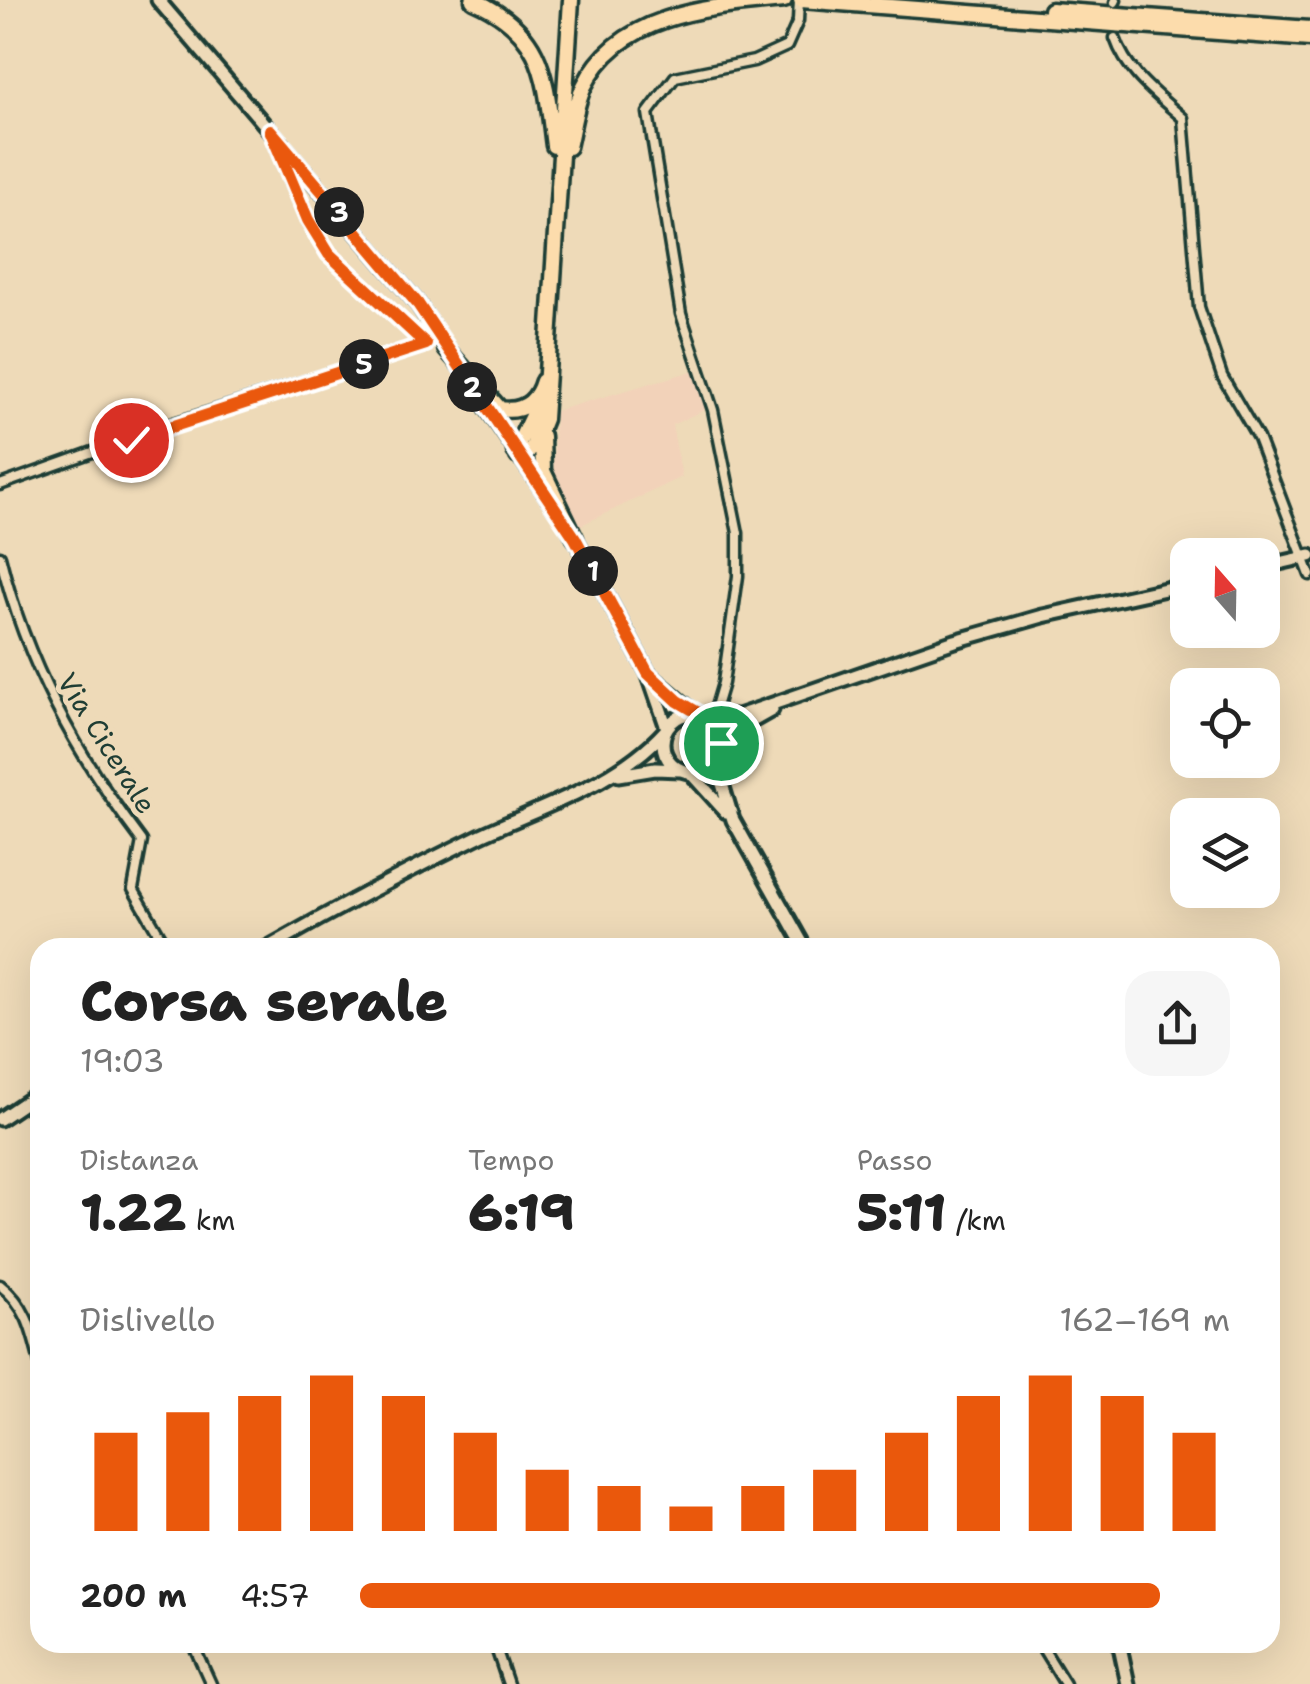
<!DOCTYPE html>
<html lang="it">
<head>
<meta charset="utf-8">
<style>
	:root { --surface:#fff; --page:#f6f6f6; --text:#222; --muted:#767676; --accent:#ea580c }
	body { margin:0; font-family:"Shantell Sans",sans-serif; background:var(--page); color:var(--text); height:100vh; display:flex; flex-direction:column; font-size:38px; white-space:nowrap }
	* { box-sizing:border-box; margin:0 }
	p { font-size:32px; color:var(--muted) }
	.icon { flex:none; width:55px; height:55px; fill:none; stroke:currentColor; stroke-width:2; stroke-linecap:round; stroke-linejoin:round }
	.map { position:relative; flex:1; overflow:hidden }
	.details { position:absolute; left:30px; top:938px; width:1250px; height:715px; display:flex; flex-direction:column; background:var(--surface); border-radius:30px; box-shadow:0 10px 40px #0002 }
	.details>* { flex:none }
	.needle { width:65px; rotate:340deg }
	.tools { position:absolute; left:1170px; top:538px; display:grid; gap:20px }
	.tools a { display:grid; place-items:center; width:110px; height:110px; border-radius:20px; background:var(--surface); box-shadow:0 10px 40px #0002; font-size:50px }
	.pin { position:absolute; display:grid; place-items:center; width:85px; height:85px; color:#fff; margin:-42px; border:5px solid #fff; border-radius:50%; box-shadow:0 2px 10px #0007 }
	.km { position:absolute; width:50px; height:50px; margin:-25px; border-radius:50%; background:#222; color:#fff; font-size:28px; line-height:50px; text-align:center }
	.round { display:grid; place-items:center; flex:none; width:105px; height:105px; border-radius:30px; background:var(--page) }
	.summary { display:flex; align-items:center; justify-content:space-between; height:170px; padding:0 50px }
	h1 { font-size:55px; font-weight:800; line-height:75px }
	.metrics { display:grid; grid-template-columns:repeat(3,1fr); gap:15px; height:170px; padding:10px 50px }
	.metrics div { display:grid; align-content:center }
	.metrics b { font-size:50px; font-weight:800 }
	.metrics small { font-size:28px; font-weight:400 }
	.metrics p { font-size:28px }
	.chart { height:280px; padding:20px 50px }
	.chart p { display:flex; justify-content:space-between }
	.chart svg { width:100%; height:180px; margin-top:10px; stroke:var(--accent); stroke-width:6 }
	ul { padding:0 50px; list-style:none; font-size:32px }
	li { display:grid; grid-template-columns:160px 120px 1fr; align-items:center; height:75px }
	li i { height:25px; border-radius:12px; background:var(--accent) }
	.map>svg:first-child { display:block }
	.built { fill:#f2d2b9 }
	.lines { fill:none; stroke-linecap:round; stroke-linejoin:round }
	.minor-casing { stroke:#1f3d34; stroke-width:15 }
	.secondary-casing { stroke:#1f3d34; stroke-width:19 }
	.motorway-casing { stroke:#1f3d34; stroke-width:21 }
	.minor { stroke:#eedab8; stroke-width:8 }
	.secondary { stroke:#eedab8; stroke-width:11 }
	.motorway { stroke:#fcdcac; stroke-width:14 }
	.route-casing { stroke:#fff; stroke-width:20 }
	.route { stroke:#ea580c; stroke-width:12 }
	.labels { text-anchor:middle; stroke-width:10; stroke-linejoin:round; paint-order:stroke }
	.street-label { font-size:28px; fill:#1f3d34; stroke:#eedab8 }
</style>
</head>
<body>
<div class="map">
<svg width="1310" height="1684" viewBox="0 0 1310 1684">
	<rect width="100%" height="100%" fill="#eedab8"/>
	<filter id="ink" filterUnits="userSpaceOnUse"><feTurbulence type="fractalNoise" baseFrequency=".01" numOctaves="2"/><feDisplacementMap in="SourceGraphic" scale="20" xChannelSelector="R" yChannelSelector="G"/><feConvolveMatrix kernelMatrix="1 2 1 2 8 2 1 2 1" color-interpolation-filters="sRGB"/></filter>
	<g filter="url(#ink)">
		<!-- built -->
		<path class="built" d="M696 370 710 407 672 425 682 477 577 527 553 485 555 411Z"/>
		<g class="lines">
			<defs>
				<path id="minor" d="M1115 2 1116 0
					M1115 38C1127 73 1156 94 1183 118L1199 307 1222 376 1258 438 1310 575
					M0 485 174 423 426 344 329 254 308 220 273 138
					M0 556C26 663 76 754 142 841L133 889 167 948
					M713 717 723 683 738 576V533L713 410 681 314 648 113 675 77 754 61 787 46 798 21 799 0
					M0 1285C27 1306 32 1331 40 1363
					M192 1642 211 1684
					M494 1642 508 1684
					M1039 1642 1065 1684"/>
				<path id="secondary" d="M158 0 418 304 450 354
					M466 378 555 507
					M573 534 648 673 667 728
					M1262 567 1310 556
					M651 676 695 713
					M663 743a29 29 0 1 1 58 0a29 29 0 1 1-58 0Z
					M702 716H738L955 641 1043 616 1188 584
					M720 750 740 728 772 710
					M715 761 733 820 805 948
					M689 771 726 812
					M619 775 655 769 680 770
					M267 948C337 908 407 871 479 836 543 806 617 784 665 731
					M0 1119 40 1092
					M1119 1642 1128 1684"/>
				<path id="motorway" d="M473 0C545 32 545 77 554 146
					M801 0 1310 39
					M1051 10 1310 29
					M568 147C573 127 575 105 584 86 620 12 712 7 784 0
					M446 349 500 409C522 413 537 402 543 381
					M542 436 543 471 575 538
					M515 451 540 399
					M518 456 532 449 544 419 571 0"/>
			</defs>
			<!-- minor casing -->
			<use href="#minor" class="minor-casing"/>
			<!-- secondary casing -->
			<use href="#secondary" class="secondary-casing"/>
			<!-- motorway casing -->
			<use href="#motorway" class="motorway-casing"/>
			<!-- minor -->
			<use href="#minor" class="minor"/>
			<!-- secondary -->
			<use href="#secondary" class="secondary"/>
			<!-- motorway -->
			<use href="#motorway" class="motorway"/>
		</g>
	</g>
	<g class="lines" filter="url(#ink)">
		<defs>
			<path id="route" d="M131 440 426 344 329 254 308 220 270 130 418 304 575 538 648 673 678 701 710 720 721 743"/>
		</defs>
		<!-- route casing -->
		<use href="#route" class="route-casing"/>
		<!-- route -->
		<use href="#route" class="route"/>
	</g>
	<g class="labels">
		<!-- street labels -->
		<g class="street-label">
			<text transform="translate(107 743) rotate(58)" y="10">Via Cicerale</text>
		</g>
	</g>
</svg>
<div class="tools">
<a><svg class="needle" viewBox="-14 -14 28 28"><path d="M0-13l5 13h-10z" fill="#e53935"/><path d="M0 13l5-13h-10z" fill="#767676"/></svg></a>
<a><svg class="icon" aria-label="locate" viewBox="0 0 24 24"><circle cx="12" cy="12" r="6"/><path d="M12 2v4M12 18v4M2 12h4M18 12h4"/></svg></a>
<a><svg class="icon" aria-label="layers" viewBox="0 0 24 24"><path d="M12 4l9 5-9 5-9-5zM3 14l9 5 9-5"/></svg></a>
</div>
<div class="pin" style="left:721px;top:743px;background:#1e9e55"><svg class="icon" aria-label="arrive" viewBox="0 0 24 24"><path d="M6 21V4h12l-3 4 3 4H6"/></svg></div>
<div class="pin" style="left:131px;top:440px;background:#d93025"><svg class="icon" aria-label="check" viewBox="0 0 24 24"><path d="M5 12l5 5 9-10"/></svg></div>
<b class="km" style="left:593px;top:571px">1</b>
<b class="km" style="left:472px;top:387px">2</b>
<b class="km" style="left:339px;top:212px">3</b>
<b class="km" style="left:364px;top:364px">5</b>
<section class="details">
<div class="summary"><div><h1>Corsa serale</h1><p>19:03</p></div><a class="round"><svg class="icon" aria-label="share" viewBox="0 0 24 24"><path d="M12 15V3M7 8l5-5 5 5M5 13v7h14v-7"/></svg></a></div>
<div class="metrics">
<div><p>Distanza</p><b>1.22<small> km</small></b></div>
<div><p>Tempo</p><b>6:19</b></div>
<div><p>Passo</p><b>5:11<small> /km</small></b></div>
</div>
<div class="chart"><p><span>Dislivello</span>162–169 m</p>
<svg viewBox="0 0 160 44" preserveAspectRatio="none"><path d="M5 44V20M15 44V15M25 44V11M35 44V6M45 44V11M55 44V20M65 44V29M75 44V33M85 44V38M95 44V33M105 44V29M115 44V20M125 44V11M135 44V6M145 44V11M155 44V20"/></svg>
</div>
<ul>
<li><b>200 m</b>4:57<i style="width:92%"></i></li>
</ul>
</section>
</div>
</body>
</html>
